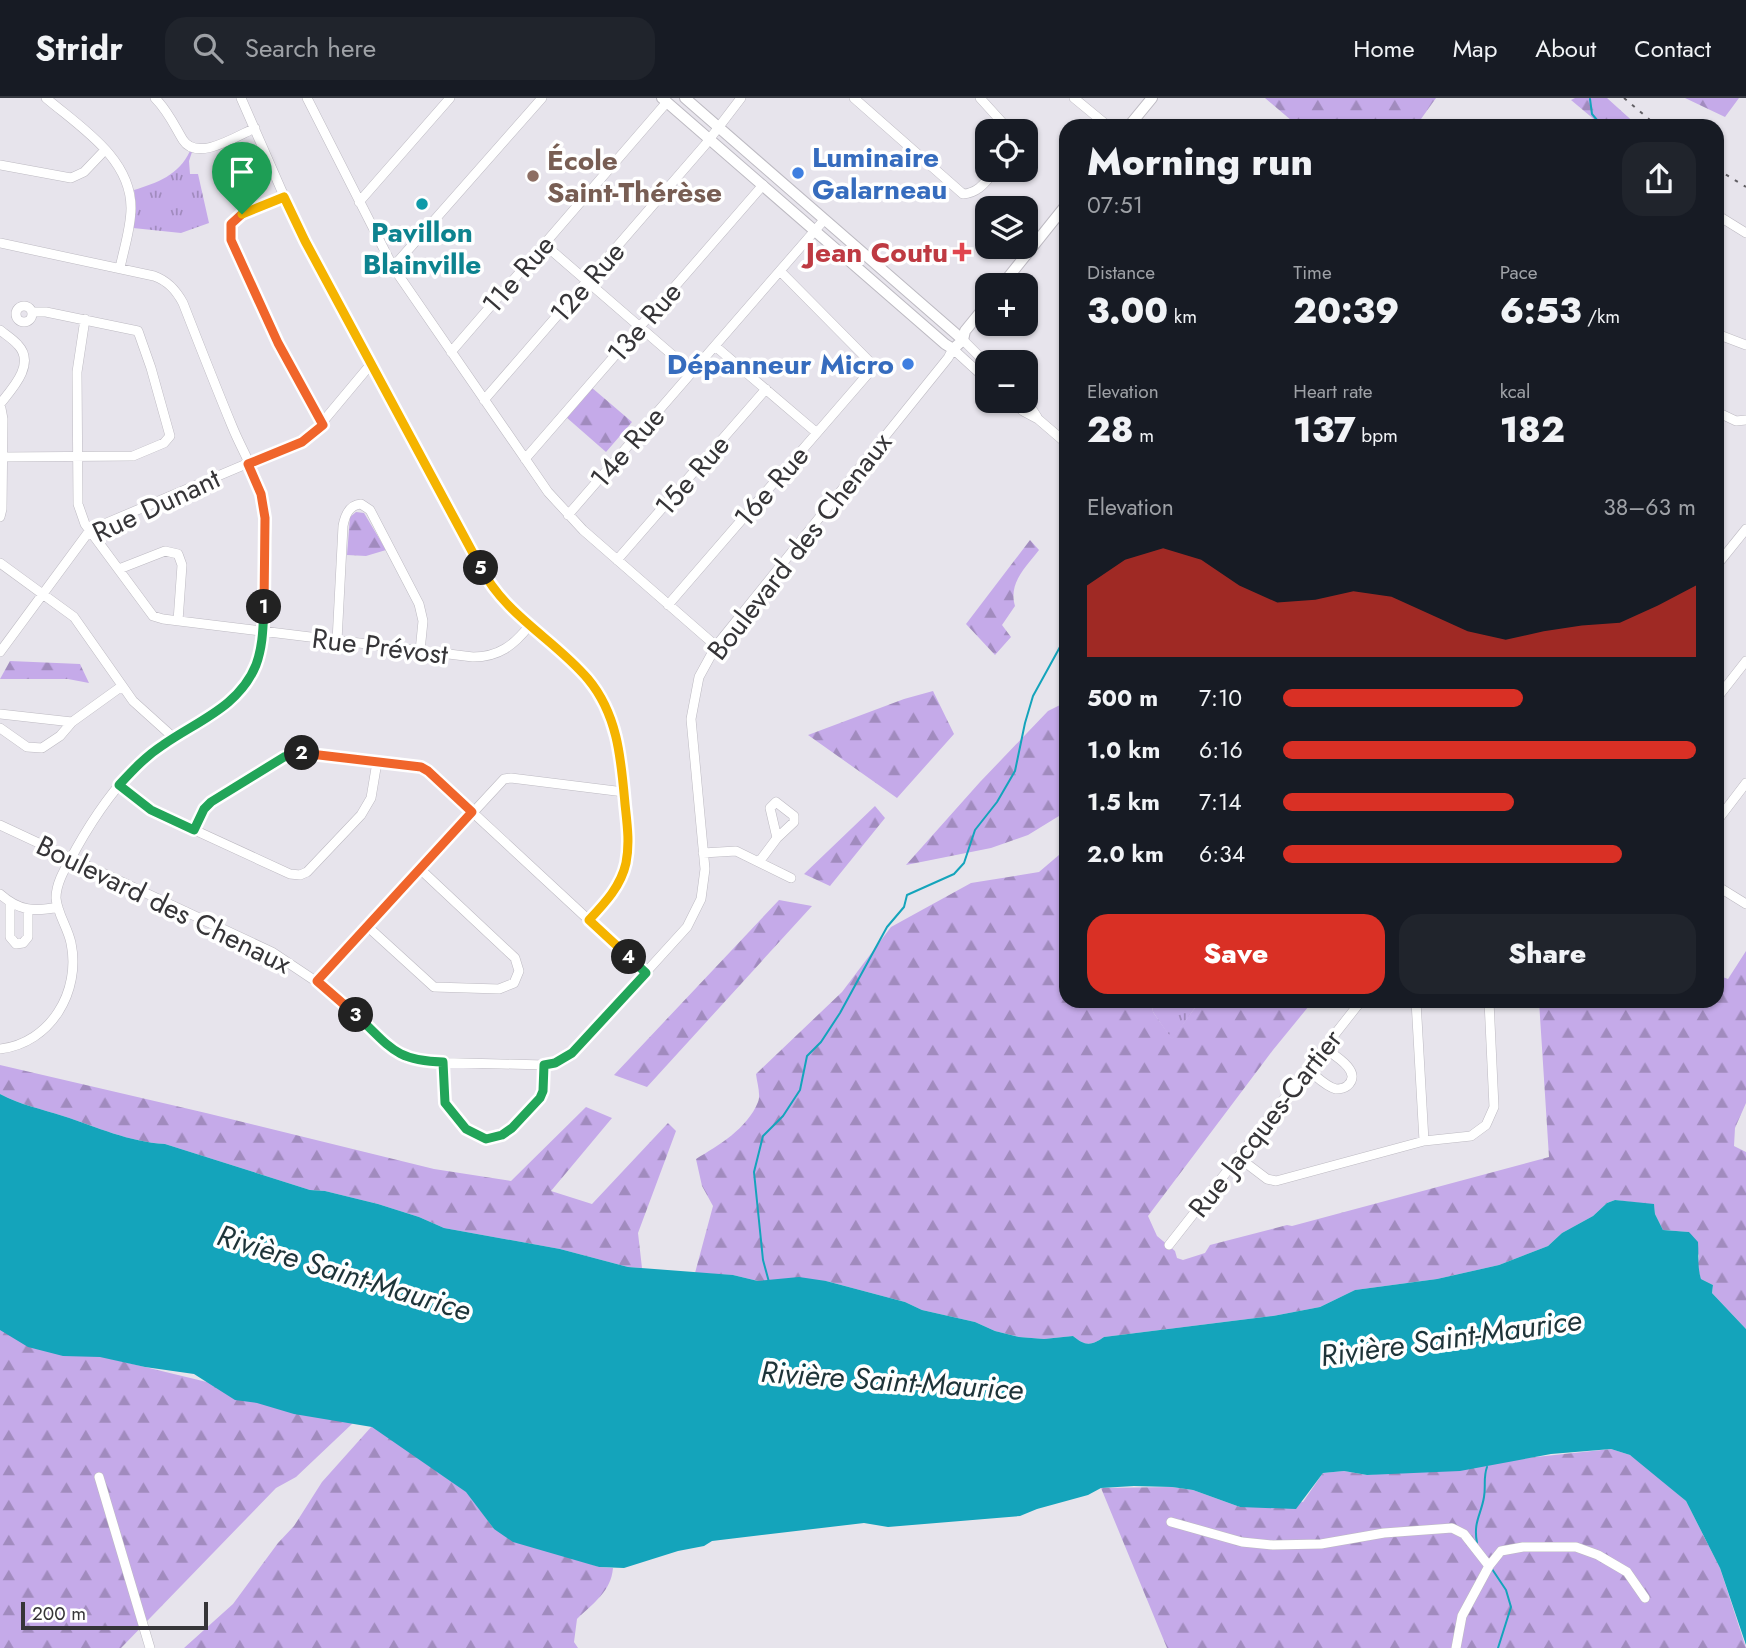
<!DOCTYPE html>
<html lang="en">
<head>
<meta charset="utf-8">
<style>
	:root { --surface:#171b24; --page:#20242c; --text:#f1f3f6; --muted:#9ea1a6; --line:#363941; --accent:#d93025 }
	body { margin:0; font-family:Jost,sans-serif; background:var(--page); color:var(--text); height:100vh; display:flex; flex-direction:column; font-size:26px; white-space:nowrap }
	* { box-sizing:border-box; margin:0 }
	p { font-size:23px; color:var(--muted) }
	.icon { flex:none; width:38px; height:38px; fill:none; stroke:currentColor; stroke-width:2; stroke-linecap:round; stroke-linejoin:round }
	.map { position:relative; flex:1; overflow:hidden }
	.panel { position:absolute; left:1059px; top:21px; width:665px; height:889px; display:flex; flex-direction:column; background:var(--surface); border-radius:21px; box-shadow:0 2px 5px #0004 }
	.panel>* { flex:none }
	.fabs { position:absolute; left:975px; top:21px; display:grid; gap:14px }
	.fabs a { display:grid; place-items:center; width:63px; height:63px; border-radius:14px; background:var(--surface); box-shadow:0 2px 5px #0004; font-size:35px }
	.scale { position:absolute; left:21px; bottom:18px; width:187px; box-sizing:border-box; padding-left:7px; border:4px solid #363538; border-top:0; font-size:19px; line-height:24px; white-space:nowrap; color:#363538; -webkit-text-stroke:5px #fff; paint-order:stroke }
	.pin { position:absolute; display:grid; place-items:center; width:60px; height:60px; color:#fff; margin:-72px -30px; border-radius:50% 50% 50% 0; rotate:-45deg; box-shadow:0 0 7px #0007 }
	.pin .icon { rotate:45deg }
	.km { position:absolute; width:35px; height:35px; margin:-18px; border-radius:50%; background:#222; color:#fff; font-size:19px; line-height:35px; text-align:center }
	.round { display:grid; place-items:center; flex:none; width:74px; height:74px; border-radius:21px; background:var(--page) }
	.summary { display:flex; align-items:center; justify-content:space-between; height:119px; padding:0 28px }
	h1 { font-size:38px; font-weight:800; line-height:52px }
	.figures { display:grid; grid-template-columns:repeat(3,1fr); gap:10px; height:119px; padding:7px 28px }
	.figures div { display:grid; align-content:center }
	.figures b { font-size:35px; font-weight:800 }
	.figures small { font-size:19px; font-weight:400 }
	.figures p { font-size:19px }
	.chart { height:196px; padding:14px 28px }
	.chart p { display:flex; justify-content:space-between }
	.chart svg { width:100%; height:126px; margin-top:7px; fill:var(--accent); opacity:.7 }
	.cta { display:flex; gap:14px; margin-top:auto; padding:14px 28px }
	.cta a { flex:1; height:80px; border-radius:21px; background:var(--accent); color:#fff; font-size:28px; font-weight:800; line-height:80px; text-align:center }
	.cta a+a { background:var(--page); color:var(--text) }
	ul { padding:0 28px; list-style:none; font-size:23px }
	li { display:grid; grid-template-columns:112px 84px 1fr; align-items:center; height:52px }
	li i { height:18px; border-radius:9px; background:var(--accent) }
	header { display:flex; align-items:center; gap:42px; box-sizing:border-box; height:98px; padding:0 35px; background:var(--surface); border-bottom:2px solid var(--line) }
	header strong { font-size:33px }
	nav { display:flex; gap:38px; margin-inline-start:auto; font-size:24px }
	.search { width:490px; height:63px; background:var(--page); display:flex; align-items:center; gap:18px; box-sizing:border-box; padding:0 24px; border-radius:21px; color:var(--muted); font-size:26px }
	.map>svg:first-child { display:block }
	.grass { fill:url(#grass-tufts) }
	.forest { fill:url(#forest-firs) }
	.water { fill:#14a4bb }
	.lines { fill:none; stroke-linecap:round; stroke-linejoin:round }
	.stream { stroke:#14a4bb; stroke-width:2 }
	.minor-casing { stroke:#bdbac2; stroke-width:10 }
	.major-casing { stroke:#bdbac2; stroke-width:12 }
	.minor { stroke:#fff; stroke-width:9 }
	.major { stroke:#fff; stroke-width:10 }
	.rail { stroke:#615f64; stroke-width:2; stroke-dasharray:3.5 7; stroke-linecap:butt }
	.split-1-casing { stroke:#fff; stroke-width:14 }
	.split-2-casing { stroke:#fff; stroke-width:14 }
	.split-3-casing { stroke:#fff; stroke-width:14 }
	.split-4-casing { stroke:#fff; stroke-width:14 }
	.split-5-casing { stroke:#fff; stroke-width:14 }
	.split-6-casing { stroke:#fff; stroke-width:14 }
	.split-1 { stroke:#f0652b; stroke-width:9 }
	.split-2 { stroke:#22a559; stroke-width:9 }
	.split-3 { stroke:#f0652b; stroke-width:9 }
	.split-4 { stroke:#22a559; stroke-width:9 }
	.split-5 { stroke:#f5b400; stroke-width:9 }
	.split-6 { stroke:#f5b400; stroke-width:9 }
	.shop-dot { fill:#3f7fe0; stroke:#fff; stroke-width:2.5 }
	.education-dot { fill:#8d6e63; stroke:#fff; stroke-width:2.5 }
	.culture-dot { fill:#0f9aa8; stroke:#fff; stroke-width:2.5 }
	.health-dot { fill:#e0444e; stroke:#fff; stroke-width:2.5 }
	.labels { text-anchor:middle; stroke-width:7; stroke-linejoin:round; paint-order:stroke }
	.shop-label { font-size:28px; font-weight:bold; fill:#366cbe; stroke:#fff; text-anchor:start }
	.education-label { font-size:28px; font-weight:bold; fill:#785e54; stroke:#fff; text-anchor:start }
	.culture-label { font-size:28px; font-weight:bold; fill:#0d838f; stroke:#fff }
	.health-label { font-size:28px; font-weight:bold; fill:#be3a42; stroke:#fff; text-anchor:end }
	.street-label { font-size:28px; fill:#363538; stroke:#fff }
	.water-label { font-size:30px; font-style:italic; fill:#1e3439; stroke:#fff }
</style>
</head>
<body>
<header>
<strong>Stridr</strong>
<div class="search"><svg class="icon" aria-label="search" viewBox="0 0 24 24"><circle cx="10" cy="10" r="6"/><path d="M15 15l6 6"/></svg>Search here</div>
<nav><a>Home</a><a>Map</a><a>About</a><a>Contact</a></nav>
</header>
<div class="map">
<svg width="1746" height="1550" viewBox="0 0 1746 1550">
	<defs>
		<pattern id="grass-tufts" width="24" height="20" patternUnits="userSpaceOnUse" patternTransform="scale(1.75)"><rect width="24" height="20" fill="#c5aae9"/><path d="M3 7l-1-3M5 7V3M7 7l1-3M15 17l-1-3M17 17v-4M19 17l1-3" fill="none" stroke="#a18bbe"/></pattern>
		<pattern id="forest-firs" width="22" height="20" patternUnits="userSpaceOnUse" patternTransform="scale(1.75)"><rect width="22" height="20" fill="#c5aae9"/><path d="M5 1l3.5 6h-7zM16 11l3.5 6h-7z" fill="#a18bbe"/></pattern>
	</defs>
	<rect width="100%" height="100%" fill="#e7e4ec"/>
	<!-- grass -->
	<path class="grass" d="M190 53 192 54 189 63 190 76H198L209 125 181 135 133 130 136 109 134 92C157 85 179 77 190 53Z
		M1152 903H1197V907L1172 942 1153 914Z"/>
	<!-- forest -->
	<path class="forest" d="M1265 0H1436L1416 28H1298Z
		M1575 0H1607L1638 28H1602L1571 2Z
		M1685 0H1739L1725 19Z
		M591 289 632 324 606 354 566 319Z
		M356 414 364 415 386 452 366 458 347 457 350 419Z
		M1030 442 1039 452C1026 469 1008 485 1015 508L1002 527 1011 539 995 557 966 526Z
		M10 563 80 566 89 585 68 581H0Z
		M933 593 954 636 897 700 808 637 904 601Z
		M1066 604V703L1059 718 1028 737 991 750 906 767 980 684 1048 613Z
		M875 708 885 720 830 788 804 776Z
		M1066 751V903H1152L1153 914 1172 941 1197 907V903H1313L1273 952 1148 1118 1157 1138 1175 1153 1177 1160 1183 1162 1205 1155 1210 1147 1287 1127 1292 1128 1549 1059 1539 903H1717V877L1728 881 1746 853V1005L1735 1030 1734 1048 1746 1054V1231L1712 1195 1713 1187 1701 1181 1697 1168 1699 1158 1689 1134 1663 1132 1655 1116 1654 1107 1615 1102 1607 1105 1593 1118 1562 1135 1548 1148 1499 1167 1437 1181 1355 1192 1320 1209 1273 1218 1104 1239C1091 1248 1085 1248 1073 1238L1044 1241 1019 1239 995 1233 975 1224 922 1212 905 1204 826 1183H758L733 1177 695 1175 713 1108 702 1088 696 1061C719 1047 747 1031 758 1004 761 996 757 985 756 976L842 894 891 829 971 785 1039 774Z
		M779 802 812 808 647 989 614 977Z
		M0 967 206 1015 434 1071 511 1083 586 1009 612 1020 551 1093 592 1106 668 1025 676 1033 638 1135 642 1170 628 1169 560 1151 444 1130 419 1119 378 1106 325 1093 310 1092 165 1046C129 1044 97 1029 63 1018 42 1011 20 1007 0 996Z
		M0 1221 75 1252 248 1294 353 1325 296 1379 276 1390 121 1550H0Z
		M372 1328 467 1394 494 1431 599 1469 613 1470C611 1494 593 1505 577 1521L574 1544 578 1550H184L233 1506 278 1445 294 1428 322 1384Z
		M1611 1351 1630 1357 1642 1365 1686 1403 1720 1470 1746 1550H1167L1101 1390 1172 1389 1193 1392 1240 1409 1303 1404 1323 1375 1344 1373 1367 1377Z"/>
	<!-- water -->
	<path class="water" d="M0 996C20 1007 42 1011 63 1018 97 1029 129 1044 165 1046L310 1092 325 1093 378 1106 419 1119 444 1130 560 1151 628 1169 733 1177 758 1183 799 1179 826 1183 905 1204 922 1212 975 1224 995 1233 1019 1239 1044 1241 1073 1238C1085 1248 1091 1248 1104 1239L1273 1218 1320 1209 1355 1192 1437 1181 1499 1167 1548 1148 1562 1135 1593 1118 1607 1105 1615 1102 1654 1106 1655 1116 1663 1132 1689 1134 1698 1144C1699 1157 1697 1168 1701 1181L1713 1187 1712 1195 1746 1231V1547L1720 1470 1686 1403 1630 1357 1611 1351 1551 1356 1460 1373 1367 1377 1344 1373 1323 1375 1296 1411 1240 1409 1193 1392 1172 1389 1134 1388 1101 1390 1088 1397 1037 1411 1020 1418 888 1429 864 1425 712 1443 704 1448 678 1453 624 1470 599 1469 513 1444 494 1431 466 1394 372 1329 294 1316 257 1305 235 1302 194 1276 145 1269 100 1259 63 1258 28 1249 0 1232Z"/>
	<g class="lines">
		<!-- stream -->
		<path class="stream" d="M1590 1 1592 16 1602 28
			M769 1184 763 1162 754 1074 763 1038 783 1018 800 992 807 958 821 944 840 915 887 829 904 809 907 797 954 776 964 765 975 732 997 704 1015 673 1025 625 1033 598 1066 538
			M1477 1445C1473 1424 1481 1417 1484 1399 1486 1388 1483 1380 1487 1369
			M1492 1471 1506 1492 1511 1509 1498 1550"/>
		<defs>
			<path id="minor" d="M46 0C80 29 131 60 131 110 131 130 124 150 120 170
				M155 0C168 13 174 27 183 42 197 64 237 38 255 30
				M241 0 298 130 489 483C514 523 557 545 587 580 618 616 621 661 625 706 627 725 630 745 626 764 621 788 605 805 589 822
				M307 0 393 169 548 394 583 432 716 548
				M854 0 963 96C979 95 986 83 996 72
				M980 0 1010 33
				M1074 0 1108 28
				M0 67 71 80 84 74 105 52
				M284 98 236 120 231 126 229 136 262 212 323 327
				M359 104 450 0
				M1717 117 1746 135
				M0 145 154 178C168 183 176 192 183 205 199 246 215 287 232 328 242 353 259 379 264 406 268 431 266 456 265 480 264 501 264 523 262 544 254 608 189 623 146 659 117 685 95 717 76 751 68 766 56 783 56 800 57 815 68 830 71 845 81 893 51 945 0 951
				M544 146 692 274
				M393 169 542 0
				M16 216a8 8 0 1 1 16 0a8 8 0 1 1-16 0Z
				M85 221 77 274 78 406 85 426 153 518 163 521 473 559C499 559 514 547 529 528
				M0 232C6 237 13 241 18 247 36 266 12 291 0 306
				M1717 236 1746 247
				M963 242 987 266
				M715 248 817 335
				M451 254 667 4
				M484 302 705 47 741 0
				M1026 302 1037 319
				M1011 303 1023 313 1038 321 1066 345
				M0 305 3 321 2 411 0 419
				M1717 314 1736 323 1746 322
				M3 359 133 358 164 345 170 338 151 270 138 233 46 214H32
				M525 361 763 87
				M568 417 824 122
				M617 462 766 291
				M0 465 74 519 133 603 174 640
				M1717 467 1746 431
				M119 471 165 453 178 456 182 467 178 523
				M668 507 873 270 872 266 780 173
				M337 543 343 428C345 417 349 407 361 406L370 412 419 506 423 523 420 553
				M0 554 90 432 310 339 371 266
				M1717 600 1746 563
				M0 616 72 624
				M0 630 27 649 42 650 60 638 72 624 122 588
				M119 687 151 712 290 776 300 777 307 774 361 717 371 700 377 664
				M1717 723 1746 685
				M0 727 272 854 323 888 395 953 406 960 426 964 544 967 563 961 578 949 687 829 701 801 705 771 691 621 699 579 716 548 948 260 953 251 987 282
				M193 732 204 711 211 704 284 659 298 655H309L421 669 428 673 646 875
				M703 755 736 753 791 780
				M759 764 777 740 794 724V718L776 704 770 710 777 740
				M1717 788 1746 806
				M0 796C19 813 35 814 58 809
				M10 805V839L16 846 23 845 28 839V812
				M367 828 434 889 499 891 514 885 519 873 515 860 420 771
				M317 883 504 681 511 680 624 694
				M1416 903 1424 1043
				M443 964 445 1005 469 1033 479 1039 489 1041 512 1030 540 1000 543 993 544 967
				M1307 971C1315 977 1326 989 1336 991 1340 991 1343 991 1347 988 1364 974 1334 957 1324 950
				M1238 1059 1267 1081 1276 1083 1424 1043 1471 1038 1486 1027 1494 1009 1489 903
				M1169 1147 1361 903
				M99 1379 150 1550
				M1171 1424 1242 1444 1273 1447 1321 1446 1384 1435 1452 1430 1464 1436 1489 1468
				M1456 1550 1462 1518 1489 1468 1501 1453 1523 1449H1576L1598 1457 1627 1474 1645 1500"/>
			<path id="major" d="M662 0 945 246 953 251 963 242 965 233 987 206
				M685 0 963 242
				M1129 28 1152 0
				M1002 187 1066 107"/>
		</defs>
		<!-- minor casing -->
		<use href="#minor" class="minor-casing"/>
		<!-- major casing -->
		<use href="#major" class="major-casing"/>
		<!-- minor -->
		<use href="#minor" class="minor"/>
		<!-- major -->
		<use href="#major" class="major"/>
		<!-- rail -->
		<path class="rail" d="M1624 0 1657 28
			M1717 71 1746 89"/>
	</g>
	<g class="lines">
		<defs>
			<path id="split-1" d="M242 116 231 126V142L278 245 323 327 302 344 248 366 261 396 265 420 264 509"/>
			<path id="split-2" d="M264 509C263 529 263 548 256 567 239 609 197 623 163 647 146 658 133 672 119 687L151 712 194 732 204 711 211 704 284 659 302 655"/>
			<path id="split-3" d="M302 655 421 669 428 673 472 714 317 883 356 917"/>
			<path id="split-4" d="M356 917C390 948 394 963 443 964L445 1005 466 1031 486 1041 502 1037 512 1030 540 1000 543 993 544 967 555 965 572 955 646 875 629 859"/>
			<path id="split-5" d="M481 470C506 518 554 541 588 581 618 617 621 661 625 706 627 725 630 745 626 765 621 788 605 805 589 822L629 859"/>
			<path id="split-6" d="M242 116 284 99 305 143 481 470"/>
		</defs>
		<!-- split-1 casing -->
		<use href="#split-1" class="split-1-casing"/>
		<!-- split-2 casing -->
		<use href="#split-2" class="split-2-casing"/>
		<!-- split-3 casing -->
		<use href="#split-3" class="split-3-casing"/>
		<!-- split-4 casing -->
		<use href="#split-4" class="split-4-casing"/>
		<!-- split-5 casing -->
		<use href="#split-5" class="split-5-casing"/>
		<!-- split-6 casing -->
		<use href="#split-6" class="split-6-casing"/>
		<!-- split-1 -->
		<use href="#split-1" class="split-1"/>
		<!-- split-2 -->
		<use href="#split-2" class="split-2"/>
		<!-- split-3 -->
		<use href="#split-3" class="split-3"/>
		<!-- split-4 -->
		<use href="#split-4" class="split-4"/>
		<!-- split-5 -->
		<use href="#split-5" class="split-5"/>
		<!-- split-6 -->
		<use href="#split-6" class="split-6"/>
	</g>
	<!-- markers -->
	<g class="shop-dot">
		<circle cx="798" cy="75" r="7"/>
		<circle cx="908" cy="266" r="7"/>
	</g>
	<circle class="education-dot" cx="533" cy="78" r="7"/>
	<circle class="culture-dot" cx="422" cy="106" r="7"/>
	<path class="health-dot" d="M958.5 143.5h7v7h7v7h-7v7h-7v-7h-7v-7h7z"/>
	<g class="labels">
		<!-- shop labels -->
		<g class="shop-label">
			<text x="812" y="69">Luminaire<tspan x="812" dy="32">Galarneau</tspan></text>
			<text x="894" y="276" text-anchor="end">Dépanneur Micro</text>
		</g>
		<!-- education labels -->
		<g class="education-label">
			<text x="547" y="72">École<tspan x="547" dy="32">Saint-Thérèse</tspan></text>
		</g>
		<!-- culture labels -->
		<g class="culture-label">
			<text x="422" y="144">Pavillon<tspan x="422" dy="32">Blainville</tspan></text>
		</g>
		<!-- health labels -->
		<g class="health-label">
			<text x="948" y="164">Jean Coutu</text>
		</g>
		<!-- street labels -->
		<g class="street-label">
			<text transform="translate(518 176) rotate(-49)" y="10">11e Rue</text>
			<text transform="translate(587 184) rotate(-49)" y="10">12e Rue</text>
			<text transform="translate(644 224) rotate(-49)" y="10">13e Rue</text>
			<text transform="translate(627 349) rotate(-49)" y="10">14e Rue</text>
			<text transform="translate(692 377) rotate(-49)" y="10">15e Rue</text>
			<text transform="translate(771 388) rotate(-49)" y="10">16e Rue</text>
			<text transform="translate(156 407) rotate(-25)" y="10">Rue Dunant</text>
			<text transform="translate(799 448) rotate(-52)" y="10">Boulevard des Chenaux</text>
			<text transform="translate(380 548) rotate(7)" y="10">Rue Prévost</text>
			<text transform="translate(164 806) rotate(26)" y="10">Boulevard des Chenaux</text>
			<text transform="translate(1265 1025) rotate(-52)" y="10">Rue Jacques-Cartier</text>
		</g>
		<!-- water labels -->
		<g class="water-label">
			<text transform="translate(344 1175) rotate(17)" y="10">Rivière Saint-Maurice</text>
			<text transform="translate(1451 1240) rotate(-8)" y="10">Rivière Saint-Maurice</text>
			<text transform="translate(892 1283) rotate(4)" y="10">Rivière Saint-Maurice</text>
		</g>
	</g>
</svg>
<div class="fabs">
<a><svg class="icon" aria-label="locate" viewBox="0 0 24 24"><circle cx="12" cy="12" r="6"/><path d="M12 2v4M12 18v4M2 12h4M18 12h4"/></svg></a>
<a><svg class="icon" aria-label="layers" viewBox="0 0 24 24"><path d="M12 4l9 5-9 5-9-5zM3 14l9 5 9-5"/></svg></a>
<a>+</a>
<a>−</a>
</div>
<div class="scale">200 m</div>
<div class="pin" style="left:242px;top:116px;background:#1e9e55"><svg class="icon" aria-label="arrive" viewBox="0 0 24 24"><path d="M6 21V4h12l-3 4 3 4H6"/></svg></div>
<b class="km" style="left:264px;top:509px">1</b>
<b class="km" style="left:302px;top:655px">2</b>
<b class="km" style="left:356px;top:917px">3</b>
<b class="km" style="left:629px;top:859px">4</b>
<b class="km" style="left:481px;top:470px">5</b>
<section class="panel">
<div class="summary"><div><h1>Morning run</h1><p>07:51</p></div><a class="round"><svg class="icon" aria-label="share" viewBox="0 0 24 24"><path d="M12 15V3M7 8l5-5 5 5M5 13v7h14v-7"/></svg></a></div>
<div class="figures">
<div><p>Distance</p><b>3.00<small> km</small></b></div>
<div><p>Time</p><b>20:39</b></div>
<div><p>Pace</p><b>6:53<small> /km</small></b></div>
</div>
<div class="figures">
<div><p>Elevation</p><b>28<small> m</small></b></div>
<div><p>Heart rate</p><b>137<small> bpm</small></b></div>
<div><p>kcal</p><b>182</b></div>
</div>
<div class="chart"><p><span>Elevation</span>38–63 m</p>
<svg viewBox="0 0 160 44" preserveAspectRatio="none"><path d="M0 44V19L10 10L20 6L30 10L40 19L50 25L60 24L70 21L80 23L90 29L100 35L110 38L120 35L130 33L140 32L150 26L160 19V44z"/></svg>
</div>
<ul>
<li><b>500 m</b>7:10<i style="width:58%"></i></li>
<li><b>1.0 km</b>6:16<i style="width:100%"></i></li>
<li><b>1.5 km</b>7:14<i style="width:56%"></i></li>
<li><b>2.0 km</b>6:34<i style="width:82%"></i></li>
</ul>
<div class="cta"><a>Save</a><a>Share</a></div>
</section>
</div>
</body>
</html>
